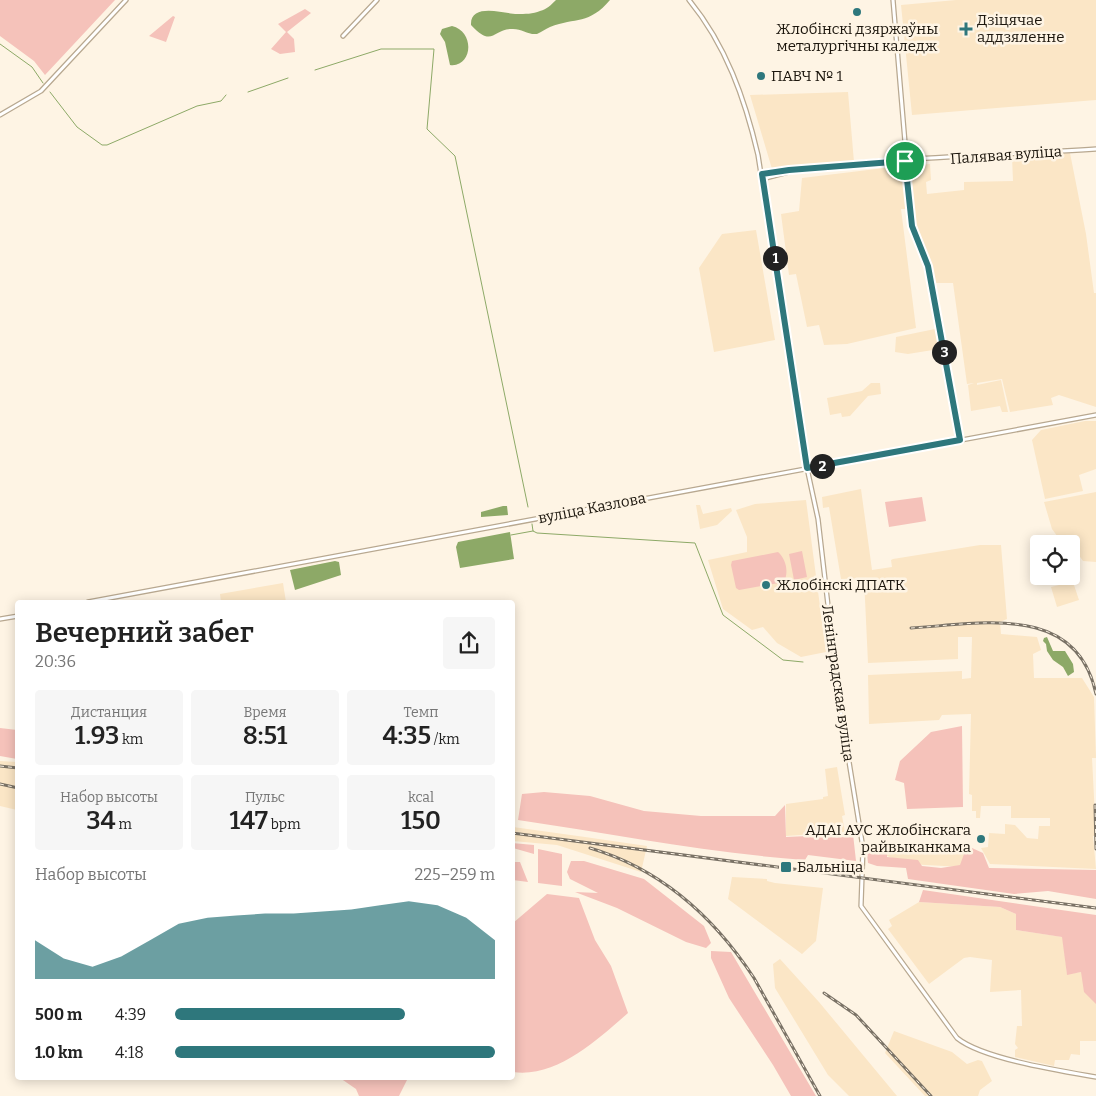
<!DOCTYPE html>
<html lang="ru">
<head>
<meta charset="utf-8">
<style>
	:root { --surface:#fff; --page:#f6f6f6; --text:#222; --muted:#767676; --accent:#2e777c }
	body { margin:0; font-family:Bitter,serif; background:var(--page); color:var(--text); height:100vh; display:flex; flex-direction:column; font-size:19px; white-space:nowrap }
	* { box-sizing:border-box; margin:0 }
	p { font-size:16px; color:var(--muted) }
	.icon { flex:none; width:28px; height:28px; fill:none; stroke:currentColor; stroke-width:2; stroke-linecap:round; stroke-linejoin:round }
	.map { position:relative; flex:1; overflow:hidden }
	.details { position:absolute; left:15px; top:600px; width:500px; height:480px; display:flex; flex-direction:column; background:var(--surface); border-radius:5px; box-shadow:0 2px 12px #0003 }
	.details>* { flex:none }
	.controls { position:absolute; left:1030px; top:535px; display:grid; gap:10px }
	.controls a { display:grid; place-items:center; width:50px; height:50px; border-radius:5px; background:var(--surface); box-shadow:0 2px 12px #0003; font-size:25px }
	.pin { position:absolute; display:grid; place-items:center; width:42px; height:42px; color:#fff; margin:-21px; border:2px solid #fff; border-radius:50%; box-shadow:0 1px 5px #0007 }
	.km { position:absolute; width:25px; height:25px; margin:-12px; border-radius:50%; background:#222; color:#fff; font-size:14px; line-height:25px; text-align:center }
	.round { display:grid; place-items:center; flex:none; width:52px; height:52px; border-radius:5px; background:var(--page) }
	.summary { display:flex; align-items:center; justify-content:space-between; height:85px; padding:0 20px }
	h1 { font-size:28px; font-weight:600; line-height:38px }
	.metrics { display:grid; grid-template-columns:repeat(3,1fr); gap:8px; height:85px; padding:5px 20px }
	.metrics div { display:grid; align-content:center; border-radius:5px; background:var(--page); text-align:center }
	.metrics b { font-size:25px; font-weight:600 }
	.metrics small { font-size:14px; font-weight:400 }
	.metrics p { font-size:14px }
	.chart { height:140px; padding:10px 20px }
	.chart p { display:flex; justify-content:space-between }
	.chart svg { width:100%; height:90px; margin-top:5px; fill:var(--accent); opacity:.7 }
	ul { padding:0 20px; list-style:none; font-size:16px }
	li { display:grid; grid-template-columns:80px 60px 1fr; align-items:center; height:38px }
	li i { height:12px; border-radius:6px; background:var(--accent) }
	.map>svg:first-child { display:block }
	.built { fill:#fbe6c6 }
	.green { fill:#f5c2ba }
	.water { fill:#8da967 }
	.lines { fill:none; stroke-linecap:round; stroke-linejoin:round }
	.stream { stroke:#8da967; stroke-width:1 }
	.secondary-casing { stroke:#b8a890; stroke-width:5.5 }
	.secondary { stroke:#fff; stroke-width:3 }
	.rail-casing { stroke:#7a7266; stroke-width:3 }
	.rail { stroke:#fef4e4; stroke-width:1; stroke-dasharray:4; stroke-linecap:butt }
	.route-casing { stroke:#fff; stroke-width:10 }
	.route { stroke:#2e777c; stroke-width:6 }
	.poi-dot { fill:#2e777c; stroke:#fef4e4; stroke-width:2 }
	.labels { text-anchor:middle; stroke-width:5; stroke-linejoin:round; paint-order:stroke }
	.poi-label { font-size:15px; fill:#1c160d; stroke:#fef4e4; text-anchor:start }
	.street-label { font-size:15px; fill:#1c160d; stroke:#fef4e4 }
</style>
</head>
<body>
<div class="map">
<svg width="1096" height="1096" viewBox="0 0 1096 1096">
	<rect width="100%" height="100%" fill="#fef4e4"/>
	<!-- built -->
	<path class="built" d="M956 0H1096V100L912 115 901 5Z
		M848 92 854 162 772 169 750 95Z
		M1070 153 1086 234 1094 293H1096V407L1059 395 1051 398 1053 405 1010 412 1002 379 977 383V385L1001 380 1008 412H1002L1000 406 971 411 968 385 974 383 967 384 953 283H933L931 267 914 223 909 166 930 164 931 180 926 182 927 194 964 190V182L1013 181 1012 157Z
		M901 166 906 209H901L916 328 847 344 824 345 819 325 807 327 796 274 789 275 781 214 799 211 802 178Z
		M756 230 775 340 714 352 699 268 722 234Z
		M935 329 939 349 908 354 895 352 896 337Z
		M871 383H880L881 394 868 396 850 416 842 417 841 413 830 415 827 398 862 391Z
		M1085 421H1096V469L1079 475 1083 491 1045 499 1032 440 1041 430Z
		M861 489 872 570 892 567 891 560 893 559 980 545H1001L1007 619 1000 622 1001 634 1037 637 1041 650 1033 654 1034 678H1082L1094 697 1096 758H1092L1096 836H1093L1096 869 990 864 981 848 988 847 989 833 1005 834V824L1015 825 1027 838 1038 839 1039 826H1050V818H1011V806H981L980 818H976V811H972V795L969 794 971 714 942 715 939 720 869 724 868 675 962 671V679L971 678 972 637H958V659L868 663 864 578 841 579 829 507 823 508 822 497Z
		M1096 492V562L1083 561 1078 554 1071 552V544H1063L1052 529 1044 502Z
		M806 500 826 652 801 657 777 643 763 627 752 630 723 609 708 560 747 552V537L736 510 755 504Z
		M696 505H700L703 514 731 508 732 511 717 525 700 529Z
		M1056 576H1071L1079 600 1057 607 1051 587 1059 585Z
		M283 583 286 602H221L220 594Z
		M0 761 17 762V810L0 806Z
		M837 767 845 815 842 816 845 832 786 836V804L823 799V797L828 796 825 769Z
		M513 827 585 837 647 846 641 872 557 845 513 841Z
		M886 844 965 847 962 867 908 864 887 856Z
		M732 877 767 879V881L775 883 823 888 816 941 802 954 728 899Z
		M919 902 1000 907 1016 914V930L1063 937 1067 974 1081 972 1096 989V1041H1080V1055L1071 1054 1069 1060H1055L1054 1066 1015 1057V1050L1018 1048 1015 1044 1017 1026H1022L1021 990 990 992 992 960 970 957 964 958 929 984 888 929 892 926 889 920Z
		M780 959 819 1002 897 1096H849L828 1075 775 988 773 964Z
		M894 1031 952 1052 967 1064 978 1060 982 1061 992 1081 980 1090 978 1096H925L885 1053Z"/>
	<!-- green -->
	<path class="green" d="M0 0H115L45 75 34 61 0 36Z
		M305 9 311 13 287 32 294 39 295 52 280 54 271 49 286 32 278 24Z
		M173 16 175 17 166 42 149 36Z
		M922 497 926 521 889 527 885 502Z
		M802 551 807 577 794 580 789 554Z
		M778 552C786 559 789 572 784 582L739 590 736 588 731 565 732 561Z
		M962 726 963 807 907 809 904 783 895 780 900 761 931 732Z
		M0 728 17 730V759L0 756Z
		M544 792 590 796 644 811 701 816H775L785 805 786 837 853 834 856 861 808 855 805 860C708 853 614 834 518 820L522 794Z
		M512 843 534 845V854L513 848Z
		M866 844H882L883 847H887V857L918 860 922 866 941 868 960 865 964 854 972 848 983 853 989 868 1096 870V899L1048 891 1014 894 908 879 906 868 877 866 868 863Z
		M538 849 562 854V886L538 883Z
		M571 861H584L644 879 704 926 711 943 706 948 686 942 617 908 575 892 598 893 570 879 567 872Z
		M513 862H520L528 882 513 880Z
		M923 890 1096 915V1004L1084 992 1081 972 1067 975 1062 937 1016 930V914L1000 907 919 902Z
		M547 894 579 898 595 940 611 966 628 1013C597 1040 557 1078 513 1072V923Z
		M711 951 731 952 816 1096H791L773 1065 729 998 711 958Z
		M340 1078H408L399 1096H359L356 1089Z"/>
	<!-- water -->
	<path class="water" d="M556 0H610C589 25 576 17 550 27 545 29 542 32 537 34 528 35 522 29 513 29 493 28 493 49 471 25 470 2 505 14 517 14 525 14 533 14 540 11 547 9 551 5 556 0Z
		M452 26C476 32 472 68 450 65L445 42 440 34 442 29Z
		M503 506H507L508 515 481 517V512Z
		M510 532 514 559 460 568 456 547 458 542Z
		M335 561 339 562 341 575 295 590 290 570Z
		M1047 637 1053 651H1065L1073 664 1074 672 1068 676 1063 667 1053 660 1047 651 1046 644 1043 641 1044 638Z"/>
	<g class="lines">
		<!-- stream -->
		<path class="stream" d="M0 44 32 67 43 83
			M315 70 381 49H434L427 129 455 156 528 507
			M50 92 77 127 102 145H107L197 106 221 101 226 95
			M248 92 288 78
			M532 524 533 531 537 533 695 543 723 615 783 660 803 662
			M511 535 533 531"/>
		<defs>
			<path id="secondary" d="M689 0C726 45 745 99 758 155L807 468 818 519 839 700 863 848 861 906 957 1038C983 1059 1061 1071 1096 1077
				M893 0 912 225 928 267 960 440
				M343 36 377 0
				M0 115 41 91 126 0
				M762 174C872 158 985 156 1096 149
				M762 179 796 170
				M88 602 1096 415
				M0 619 18 616"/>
		</defs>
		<!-- secondary casing -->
		<use href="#secondary" class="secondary-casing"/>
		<!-- secondary -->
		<use href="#secondary" class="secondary"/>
		<defs>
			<path id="rail" d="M911 628C980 624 1077 602 1096 694
				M0 766 18 768
				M0 784 18 788
				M1095 805 1096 849
				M512 833 1096 908
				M590 848C661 869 714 917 754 978L820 1096
				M824 993 856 1015 931 1096"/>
		</defs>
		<!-- rail casing -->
		<use href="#rail" class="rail-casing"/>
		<!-- rail -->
		<use href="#rail" class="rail"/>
	</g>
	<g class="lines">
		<defs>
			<path id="route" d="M905 161 912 226 928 266 960 440 807 468 762 174 789 170Z"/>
		</defs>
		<!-- route casing -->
		<use href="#route" class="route-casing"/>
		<!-- route -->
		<use href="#route" class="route"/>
	</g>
	<!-- markers -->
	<g class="poi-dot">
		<circle cx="857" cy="12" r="5"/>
		<path d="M963.5 21.5h5v5h5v5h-5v5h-5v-5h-5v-5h5z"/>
		<circle cx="761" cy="76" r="5"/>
		<circle cx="766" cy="585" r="5"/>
		<circle cx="981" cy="839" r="5"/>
		<rect x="780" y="861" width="12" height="12" rx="2.5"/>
	</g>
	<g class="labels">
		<!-- poi labels -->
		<g class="poi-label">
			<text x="977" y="25">Дзіцячае<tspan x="977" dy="17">аддзяленне</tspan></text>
			<text x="857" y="34" text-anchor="middle">Жлобінскі дзяржаўны<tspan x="857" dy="17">металургічны каледж</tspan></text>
			<text x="771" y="81">ПАВЧ № 1</text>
			<text x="776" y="590">Жлобінскі ДПАТК</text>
			<text x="971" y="835" text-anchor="end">АДАІ АУС Жлобінскага<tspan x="971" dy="17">райвыканкама</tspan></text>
			<text x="797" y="872">Бальніца</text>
		</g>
		<!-- street labels -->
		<g class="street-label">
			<text transform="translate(1006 155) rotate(-4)" y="5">Палявая вуліца</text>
			<text transform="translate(592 508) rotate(-11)" y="5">вуліца Казлова</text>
			<text transform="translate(838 683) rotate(82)" y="5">Ленінградская вуліца</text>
		</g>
	</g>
</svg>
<div class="controls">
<a><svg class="icon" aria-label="locate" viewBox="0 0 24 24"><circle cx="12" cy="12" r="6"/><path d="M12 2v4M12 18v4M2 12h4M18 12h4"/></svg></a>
</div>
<div class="pin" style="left:905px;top:161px;background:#1e9e55"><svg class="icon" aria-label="arrive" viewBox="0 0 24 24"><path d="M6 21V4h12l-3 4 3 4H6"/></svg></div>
<b class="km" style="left:775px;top:258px">1</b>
<b class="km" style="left:822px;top:466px">2</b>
<b class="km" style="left:944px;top:352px">3</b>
<section class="details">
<div class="summary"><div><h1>Вечерний забег</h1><p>20:36</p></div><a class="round"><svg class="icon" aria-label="share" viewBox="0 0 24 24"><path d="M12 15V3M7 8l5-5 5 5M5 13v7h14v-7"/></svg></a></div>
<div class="metrics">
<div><p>Дистанция</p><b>1.93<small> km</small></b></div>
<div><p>Время</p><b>8:51</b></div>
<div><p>Темп</p><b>4:35<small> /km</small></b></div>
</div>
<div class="metrics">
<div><p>Набор высоты</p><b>34<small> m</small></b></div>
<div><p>Пульс</p><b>147<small> bpm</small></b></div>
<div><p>kcal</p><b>150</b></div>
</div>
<div class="chart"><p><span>Набор высоты</span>225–259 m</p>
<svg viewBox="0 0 160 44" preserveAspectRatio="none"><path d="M0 44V25L10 34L20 38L30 33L40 25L50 17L60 14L70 13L80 12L90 12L100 11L110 10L120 8L130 6L140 8L150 14L160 25V44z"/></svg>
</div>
<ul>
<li><b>500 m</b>4:39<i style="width:72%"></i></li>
<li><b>1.0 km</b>4:18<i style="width:100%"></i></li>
</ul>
</section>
</div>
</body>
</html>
